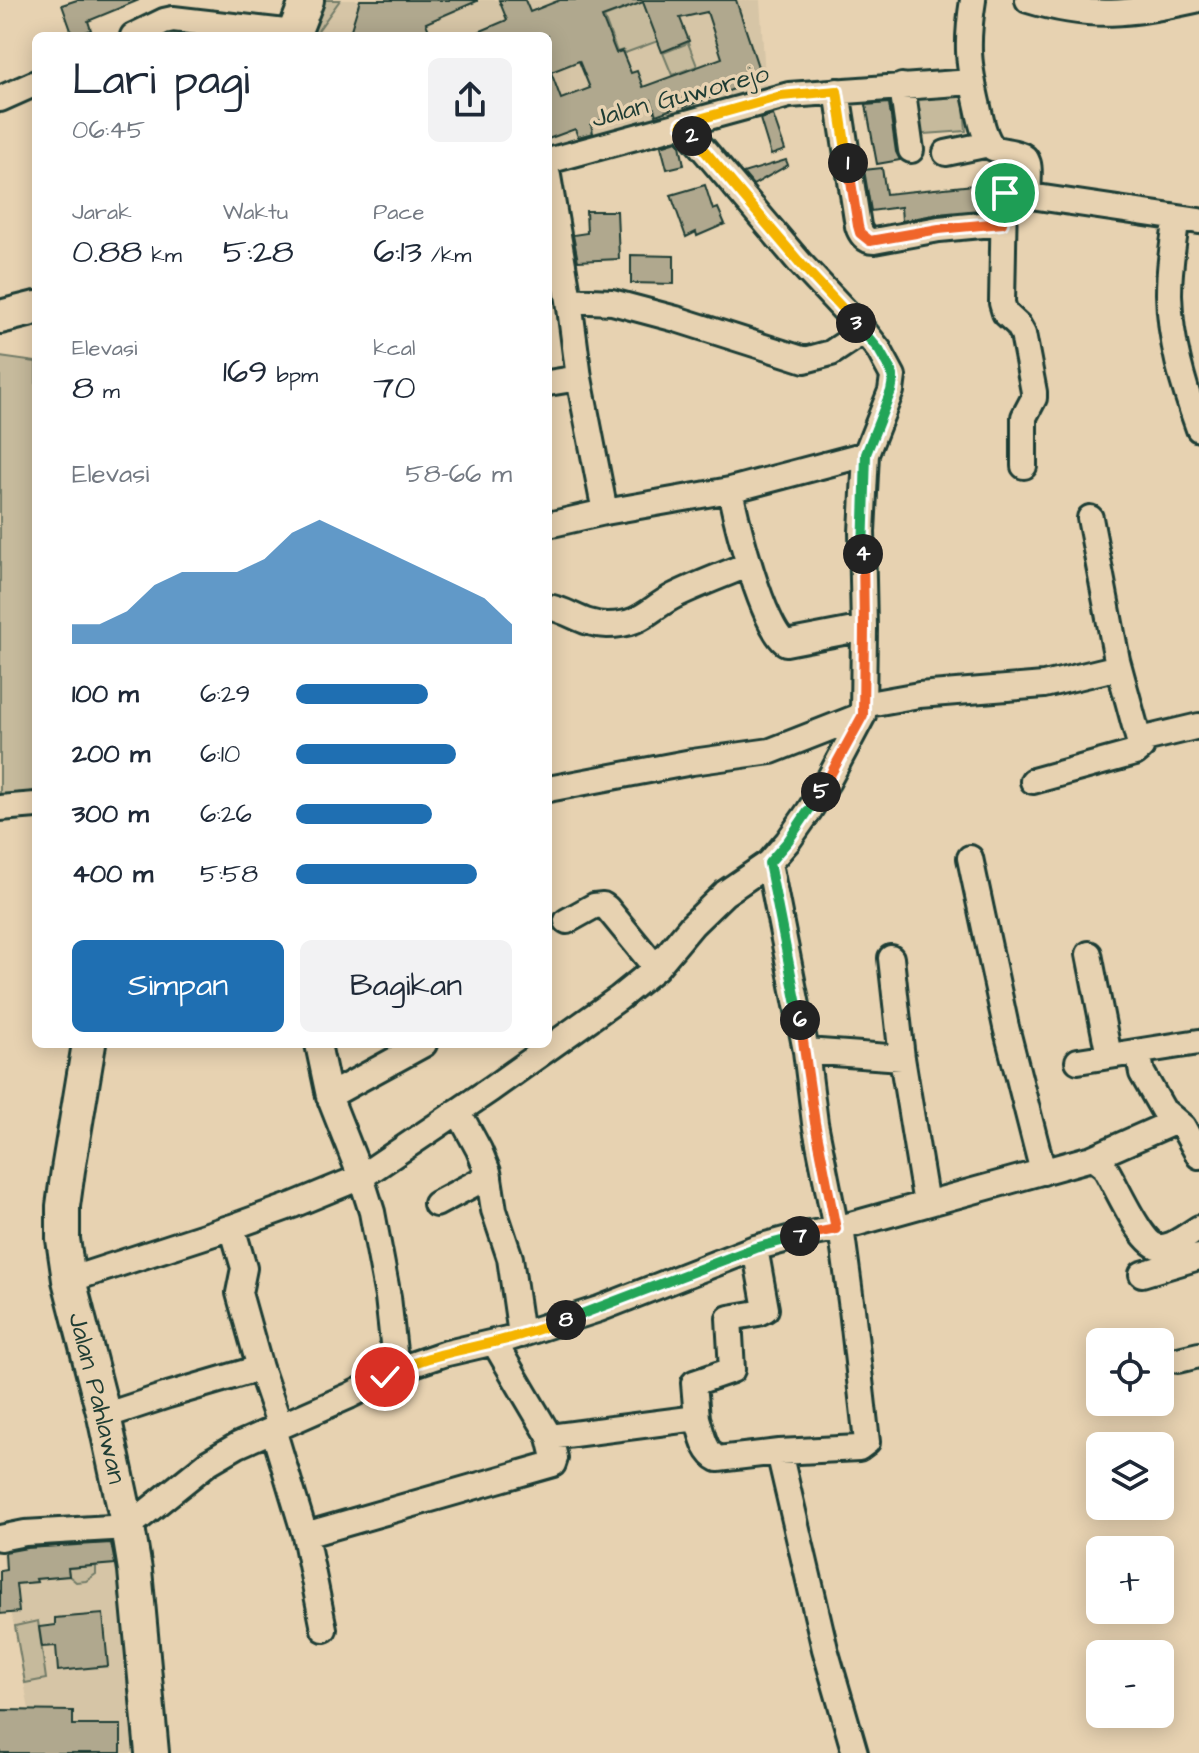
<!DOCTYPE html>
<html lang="id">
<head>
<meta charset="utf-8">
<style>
	:root { --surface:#fff; --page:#f2f2f3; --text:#1f2937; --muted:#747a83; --accent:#1f6fb2 }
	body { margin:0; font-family:"Architects Daughter",sans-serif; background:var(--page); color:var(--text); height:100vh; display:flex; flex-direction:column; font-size:30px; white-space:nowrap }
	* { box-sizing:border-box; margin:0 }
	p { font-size:26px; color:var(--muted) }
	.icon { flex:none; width:44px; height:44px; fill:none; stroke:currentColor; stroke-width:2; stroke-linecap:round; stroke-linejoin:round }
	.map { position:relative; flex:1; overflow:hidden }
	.sheet { position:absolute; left:32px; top:32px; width:520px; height:1016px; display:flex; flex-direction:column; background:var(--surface); border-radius:12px; box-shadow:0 4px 20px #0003 }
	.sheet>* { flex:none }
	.fabs { position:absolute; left:1086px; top:1328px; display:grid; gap:16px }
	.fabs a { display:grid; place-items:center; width:88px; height:88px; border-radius:12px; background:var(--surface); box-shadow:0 4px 20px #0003; font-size:40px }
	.pin { position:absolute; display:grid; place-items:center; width:68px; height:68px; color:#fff; margin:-34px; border:4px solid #fff; border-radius:50%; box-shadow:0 2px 8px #0007 }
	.km { position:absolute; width:40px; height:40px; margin:-20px; border-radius:50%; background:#222; color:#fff; font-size:22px; line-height:40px; text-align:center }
	.round { display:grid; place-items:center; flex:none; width:84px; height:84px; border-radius:12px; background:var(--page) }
	.headline { display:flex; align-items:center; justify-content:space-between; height:136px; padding:0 40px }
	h1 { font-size:44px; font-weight:600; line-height:60px }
	.metrics { display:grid; grid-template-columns:repeat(3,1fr); gap:12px; height:136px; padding:8px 40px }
	.metrics div { display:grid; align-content:center }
	.metrics b { font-size:34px; font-weight:600 }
	.metrics small { font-size:22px; font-weight:400 }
	.metrics p { font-size:22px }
	.chart { height:224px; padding:16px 40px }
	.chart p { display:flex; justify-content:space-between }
	.chart svg { width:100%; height:144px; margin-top:8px; fill:var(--accent); opacity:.7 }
	.primary-button { display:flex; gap:16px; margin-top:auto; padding:16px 40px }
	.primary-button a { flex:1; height:92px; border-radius:12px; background:var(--accent); color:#fff; font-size:32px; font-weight:600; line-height:92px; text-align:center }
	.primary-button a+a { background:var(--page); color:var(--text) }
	ul { padding:0 40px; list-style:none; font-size:26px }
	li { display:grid; grid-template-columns:128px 96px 1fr; align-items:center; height:60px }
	li i { height:20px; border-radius:10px; background:var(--accent) }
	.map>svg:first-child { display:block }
	.built { fill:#d6c5a6 }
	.green { fill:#c6ba9c; stroke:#727c68; stroke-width:2 }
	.building { fill:#b0a88e; stroke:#1f3d34; stroke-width:2; fill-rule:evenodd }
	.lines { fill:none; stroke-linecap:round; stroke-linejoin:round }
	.minor-casing { stroke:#1f3d34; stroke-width:30 }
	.major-casing { stroke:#1f3d34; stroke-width:38 }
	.minor { stroke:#e7d2b1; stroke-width:24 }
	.major { stroke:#e7d2b1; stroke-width:32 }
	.split-1-casing { stroke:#fff; stroke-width:16 }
	.split-2-casing { stroke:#fff; stroke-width:16 }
	.split-3-casing { stroke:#fff; stroke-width:16 }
	.split-4-casing { stroke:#fff; stroke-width:16 }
	.split-5-casing { stroke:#fff; stroke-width:16 }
	.split-6-casing { stroke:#fff; stroke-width:16 }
	.split-7-casing { stroke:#fff; stroke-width:16 }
	.split-8-casing { stroke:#fff; stroke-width:16 }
	.split-9-casing { stroke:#fff; stroke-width:16 }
	.split-1 { stroke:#f0652b; stroke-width:10 }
	.split-2 { stroke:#f5b400; stroke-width:10 }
	.split-3 { stroke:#f5b400; stroke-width:10 }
	.split-4 { stroke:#22a559; stroke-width:10 }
	.split-5 { stroke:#f0652b; stroke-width:10 }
	.split-6 { stroke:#22a559; stroke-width:10 }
	.split-7 { stroke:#f0652b; stroke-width:10 }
	.split-8 { stroke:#22a559; stroke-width:10 }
	.split-9 { stroke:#f5b400; stroke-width:10 }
	.labels { text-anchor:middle; stroke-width:7; stroke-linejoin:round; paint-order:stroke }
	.street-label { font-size:26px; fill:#1f3d34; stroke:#e7d2b1 }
</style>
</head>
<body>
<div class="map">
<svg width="1199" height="1753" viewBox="0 0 1199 1753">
	<rect width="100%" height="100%" fill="#e7d2b1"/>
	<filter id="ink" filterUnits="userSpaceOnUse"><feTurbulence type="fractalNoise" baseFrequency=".0125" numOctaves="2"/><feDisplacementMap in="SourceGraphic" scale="16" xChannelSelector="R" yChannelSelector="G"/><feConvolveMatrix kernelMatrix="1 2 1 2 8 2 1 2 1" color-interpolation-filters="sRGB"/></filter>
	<g filter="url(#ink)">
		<!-- built -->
		<path class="built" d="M324 0H760L766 91 548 152V36H309Z
			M114 1534 131 1706 132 1753H0L29 1710 14 1625 10 1613 2 1550 25 1542Z"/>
		<!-- green -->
		<path class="green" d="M324 0H340L314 36H309Z
			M643 2 658 41 625 53 623 50 617 52 604 17Z
			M688 43 697 66 672 75 663 53Z
			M963 95 966 131 911 135 907 99Z
			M0 357 36 362V797L0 801Z
			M96 1566V1574L86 1581 76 1582 69 1576 68 1568Z
			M38 1621 46 1679 25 1683 15 1626Z"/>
		<!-- building -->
		<path class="building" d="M77 0H139L88 21 91 30 73 36 62 5Z
			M360 0H477V1L426 23 431 36H349Z
			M499 0H525L530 12 560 0H736L762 79 684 107 683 105 656 115 651 100 591 124 593 133 578 137 575 129 548 139V36H469L507 20ZM643 2 662 52 689 41 680 18 707 12 722 58 643 87 637 71 631 73 622 51 616 53 602 17ZM579 61 590 88 561 99 551 72Z
			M889 103 896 152 900 160 877 164 866 105Z
			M773 115 785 150 771 155 760 119Z
			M677 141 680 145 684 165 667 169 661 146Z
			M786 160 788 165 753 185 743 173Z
			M882 168 886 194 994 183 989 194V209L938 214 902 221 901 207 871 211 864 170Z
			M705 185 713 210 718 208 725 224 697 236 696 232 686 237 671 195Z
			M586 211H617L619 259 578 261 573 235 587 233Z
			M631 255 674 256V284L631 283Z
			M111 1543 115 1564 68 1568 69 1576 36 1579 37 1582 16 1584 19 1612 0 1614V1571L6 1570 5 1552 27 1548Z
			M103 1614 108 1666 58 1671 56 1646 42 1647 39 1627 55 1625V1618Z
			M0 1710 73 1711V1725H121V1753H0Z"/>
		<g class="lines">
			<defs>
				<path id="minor" d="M973 0C966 44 968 64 978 107 981 121 984 137 993 148 1001 151 1010 151 1018 154 1036 159 1025 181 1030 194L1037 197 1199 221
					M1028 0C1093 20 1130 14 1195 0
					M133 36 164 21 173 19 294 33
					M902 86 911 150
					M837 91 858 226C860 233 865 241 874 241L939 229 1002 223
					M0 99 36 83
					M946 153 989 144
					M548 161 789 95 972 82
					M548 176 569 300 579 378 605 512
					M1177 218C1173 243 1169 268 1169 294 1170 341 1183 385 1199 429
					M569 300 612 302 676 319 805 360 831 353 864 331
					M548 383 579 378
					M1024 466V417L1034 398V392L1023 334 1018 325 1005 313 1002 303 1004 195 1008 190 1028 189
					M730 490C736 520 763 629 786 643L864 628
					M548 525 605 512 730 490 866 454
					M548 607C569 610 583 625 607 625 642 625 647 610 674 596 698 584 724 575 749 564
					M863 705 919 695 1044 685 1119 667
					M1140 740 1199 726
					M1033 781 1135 753 1141 748 1117 660 1090 518
					M548 789 692 762 771 751 863 715 864 628 862 532 866 454 891 391 893 376 879 350 864 331 800 263 682 124
					M0 808 36 805
					M970 858 1006 1027 1043 1172
					M769 863 806 1051 815 1123 836 1229
					M567 921 594 906 603 905 607 908 656 968
					M1089 954 1109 1056
					M891 958 902 1058 926 1204
					M318 1044 329 1096 361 1177 372 1212 388 1297 396 1370
					M806 1051 902 1058
					M1138 1052 1142 1073 1163 1110 1183 1127 1199 1156
					M1078 1061 1199 1042
					M329 1096 424 1044
					M458 1111 479 1150 488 1172 494 1210 510 1258 521 1335
					M1092 1158 1176 1121
					M436 1204 489 1176
					M1142 1274 1199 1257
					M69 1280 232 1227 293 1205 361 1177 491 1089 619 998 656 968 692 925 725 893 769 863 788 841 809 811 828 781 863 715
					M1178 1360 1199 1355
					M260 1368 280 1426
					M104 1416 168 1395 260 1368 239 1293 244 1268 232 1227
					M697 1418C702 1433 704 1452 718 1459L779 1452 825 1649 855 1753
					M273 1429 305 1535 324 1629
					M550 1437 697 1418 694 1383 732 1370 729 1318 758 1313 766 1309 755 1248
					M779 1452 859 1448 867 1442 852 1309 841 1227
					M305 1535 553 1464 555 1458 550 1437 494 1342
					M0 1538 25 1533 128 1527 209 1462 238 1445 349 1396 408 1366 443 1354 507 1339 599 1309 755 1248 799 1236 836 1229 1088 1159H1095L1104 1166C1115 1182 1141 1246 1160 1247 1173 1248 1189 1234 1199 1228"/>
				<g id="major">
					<path d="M293 36 307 0"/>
					<path d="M0 317 36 308"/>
					<path id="s1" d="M89 1044 68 1170 63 1206V1239L69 1280 104 1416 128 1527 135 1570 152 1753"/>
				</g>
			</defs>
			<!-- minor casing -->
			<use href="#minor" class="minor-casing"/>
			<!-- major casing -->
			<use href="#major" class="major-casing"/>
			<!-- minor -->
			<use href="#minor" class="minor"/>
			<!-- major -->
			<use href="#major" class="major"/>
		</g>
	</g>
	<g class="lines" filter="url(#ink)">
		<defs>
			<path id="split-1" d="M848 163 858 226 860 233 870 241 939 229 1002 223 1005 193"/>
			<path id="split-2" d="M692 136 682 124 781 96 837 91 848 163"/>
			<path id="split-3" d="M692 136 800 263 856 323"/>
			<path id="split-4" d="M856 323 879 350 891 371 893 380 891 391 866 454 863 554"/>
			<path id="split-5" d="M821 792 863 715 864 628 863 554"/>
			<path id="split-6" d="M800 1020 769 863 788 841 821 792"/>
			<path id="split-7" d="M800 1236 836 1229 815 1123 800 1020"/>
			<path id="split-8" d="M566 1320 755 1248 800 1236"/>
			<path id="split-9" d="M385 1377C418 1357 457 1351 494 1342 518 1337 542 1328 566 1320"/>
		</defs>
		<!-- split-1 casing -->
		<use href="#split-1" class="split-1-casing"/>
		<!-- split-2 casing -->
		<use href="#split-2" class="split-2-casing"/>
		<!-- split-3 casing -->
		<use href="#split-3" class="split-3-casing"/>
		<!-- split-4 casing -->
		<use href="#split-4" class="split-4-casing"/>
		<!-- split-5 casing -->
		<use href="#split-5" class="split-5-casing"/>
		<!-- split-6 casing -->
		<use href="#split-6" class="split-6-casing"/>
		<!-- split-7 casing -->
		<use href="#split-7" class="split-7-casing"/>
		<!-- split-8 casing -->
		<use href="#split-8" class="split-8-casing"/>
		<!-- split-9 casing -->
		<use href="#split-9" class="split-9-casing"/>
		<!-- split-1 -->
		<use href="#split-1" class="split-1"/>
		<!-- split-2 -->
		<use href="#split-2" class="split-2"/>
		<!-- split-3 -->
		<use href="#split-3" class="split-3"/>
		<!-- split-4 -->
		<use href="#split-4" class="split-4"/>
		<!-- split-5 -->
		<use href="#split-5" class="split-5"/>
		<!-- split-6 -->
		<use href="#split-6" class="split-6"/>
		<!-- split-7 -->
		<use href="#split-7" class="split-7"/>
		<!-- split-8 -->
		<use href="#split-8" class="split-8"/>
		<!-- split-9 -->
		<use href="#split-9" class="split-9"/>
	</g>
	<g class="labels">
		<!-- street labels -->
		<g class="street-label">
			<text transform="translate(680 95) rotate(-15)" y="9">Jalan Guworejo</text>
			<text dy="9" stroke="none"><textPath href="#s1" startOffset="360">Jalan Pahlawan</textPath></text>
		</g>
	</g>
</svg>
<div class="fabs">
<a><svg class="icon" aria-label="locate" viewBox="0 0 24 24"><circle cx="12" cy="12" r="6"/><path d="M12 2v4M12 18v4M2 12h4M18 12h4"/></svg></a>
<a><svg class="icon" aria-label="layers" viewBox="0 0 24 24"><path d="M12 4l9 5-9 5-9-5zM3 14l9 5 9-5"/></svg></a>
<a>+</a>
<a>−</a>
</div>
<div class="pin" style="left:1005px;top:193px;background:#1e9e55"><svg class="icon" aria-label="arrive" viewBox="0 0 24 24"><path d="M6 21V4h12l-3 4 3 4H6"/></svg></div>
<div class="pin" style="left:385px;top:1377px;background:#d93025"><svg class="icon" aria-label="check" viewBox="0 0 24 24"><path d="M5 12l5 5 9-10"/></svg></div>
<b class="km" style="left:848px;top:163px">1</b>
<b class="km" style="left:692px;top:136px">2</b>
<b class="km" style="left:856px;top:323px">3</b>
<b class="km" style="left:863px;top:554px">4</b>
<b class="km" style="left:821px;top:792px">5</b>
<b class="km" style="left:800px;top:1020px">6</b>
<b class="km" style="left:800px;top:1236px">7</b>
<b class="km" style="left:566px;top:1320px">8</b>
<section class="sheet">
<div class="headline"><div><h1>Lari pagi</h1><p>06:45</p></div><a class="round"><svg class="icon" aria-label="share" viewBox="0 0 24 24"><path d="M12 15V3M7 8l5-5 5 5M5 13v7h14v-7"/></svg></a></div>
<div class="metrics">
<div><p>Jarak</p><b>0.88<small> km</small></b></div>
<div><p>Waktu</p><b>5:28</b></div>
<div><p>Pace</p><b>6:13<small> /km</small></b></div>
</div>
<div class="metrics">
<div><p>Elevasi</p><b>8<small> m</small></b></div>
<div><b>169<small> bpm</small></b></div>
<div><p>kcal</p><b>70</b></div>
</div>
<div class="chart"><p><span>Elevasi</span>58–66 m</p>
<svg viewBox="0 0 160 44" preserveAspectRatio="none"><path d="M0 44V38L10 38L20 34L30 26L40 22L50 22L60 22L70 18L80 10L90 6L100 10L110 14L120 18L130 22L140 26L150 30L160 38V44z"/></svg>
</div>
<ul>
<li><b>100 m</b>6:29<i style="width:61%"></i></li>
<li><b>200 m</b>6:10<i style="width:74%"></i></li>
<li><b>300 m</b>6:26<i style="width:63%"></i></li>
<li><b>400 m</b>5:58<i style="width:84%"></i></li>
</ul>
<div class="primary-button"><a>Simpan</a><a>Bagikan</a></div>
</section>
</div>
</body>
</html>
